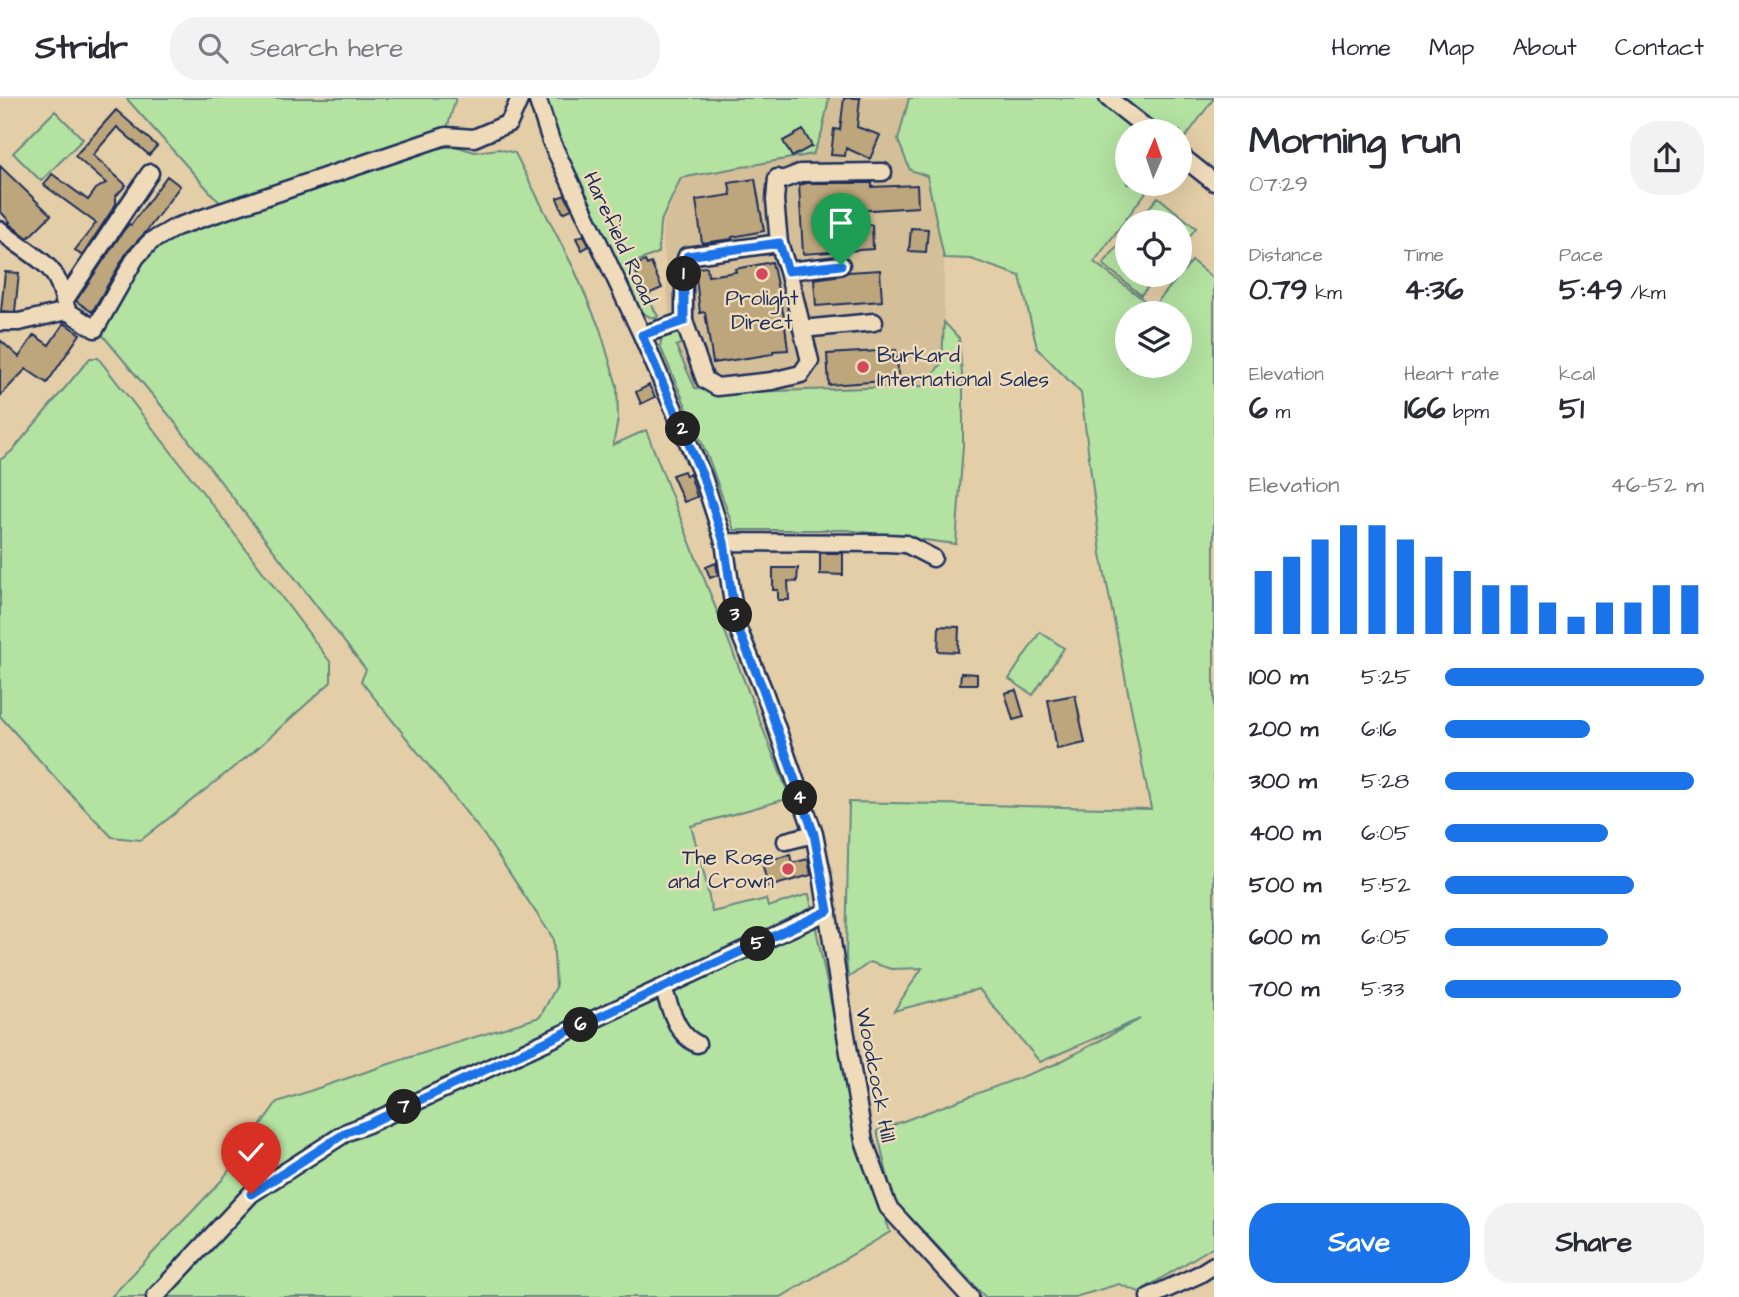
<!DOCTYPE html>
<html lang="en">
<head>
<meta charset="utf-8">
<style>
	:root { --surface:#fff; --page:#f2f2f3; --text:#2b2b33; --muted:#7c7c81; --line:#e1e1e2; --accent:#1a73e8 }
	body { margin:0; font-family:"Architects Daughter",sans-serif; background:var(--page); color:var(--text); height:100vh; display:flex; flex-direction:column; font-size:26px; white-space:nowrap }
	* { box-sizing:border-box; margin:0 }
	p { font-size:23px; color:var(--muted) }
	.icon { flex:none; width:38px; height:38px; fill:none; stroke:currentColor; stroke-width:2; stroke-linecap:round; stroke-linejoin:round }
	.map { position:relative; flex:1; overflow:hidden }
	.panel { display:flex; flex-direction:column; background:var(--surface); width:525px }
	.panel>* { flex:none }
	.needle { width:46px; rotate:2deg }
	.controls { position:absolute; left:1115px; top:21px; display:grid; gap:14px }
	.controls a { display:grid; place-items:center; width:77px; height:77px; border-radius:50%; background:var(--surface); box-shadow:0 7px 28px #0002; font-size:35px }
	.pin { position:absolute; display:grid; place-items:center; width:60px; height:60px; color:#fff; margin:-72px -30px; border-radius:50% 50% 50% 0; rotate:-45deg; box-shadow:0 0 7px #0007 }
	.pin .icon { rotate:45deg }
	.km { position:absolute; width:35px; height:35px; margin:-18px; border-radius:50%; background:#222; color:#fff; font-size:19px; line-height:35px; text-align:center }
	.round { display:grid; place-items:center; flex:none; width:74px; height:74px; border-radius:28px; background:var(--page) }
	.headline { display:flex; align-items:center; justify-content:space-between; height:119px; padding:0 35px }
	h1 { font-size:38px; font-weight:700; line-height:52px }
	.metrics { display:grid; grid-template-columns:repeat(3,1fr); gap:10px; height:119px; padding:7px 35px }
	.metrics div { display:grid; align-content:center }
	.metrics b { font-size:30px; font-weight:700 }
	.metrics small { font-size:19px; font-weight:400 }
	.metrics p { font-size:19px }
	.chart { height:196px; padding:14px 35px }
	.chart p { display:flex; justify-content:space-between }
	.chart svg { width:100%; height:126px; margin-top:7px; stroke:var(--accent); stroke-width:6 }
	.cta { display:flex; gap:14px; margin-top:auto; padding:14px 35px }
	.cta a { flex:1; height:80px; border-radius:28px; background:var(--accent); color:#fff; font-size:28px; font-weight:700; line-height:80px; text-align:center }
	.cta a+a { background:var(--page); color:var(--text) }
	ul { padding:0 35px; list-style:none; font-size:23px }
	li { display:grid; grid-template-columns:112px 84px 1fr; align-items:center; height:52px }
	li i { height:18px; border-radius:9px; background:var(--accent) }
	header { display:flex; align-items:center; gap:42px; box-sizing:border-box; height:98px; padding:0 35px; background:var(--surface); border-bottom:2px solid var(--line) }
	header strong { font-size:33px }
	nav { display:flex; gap:38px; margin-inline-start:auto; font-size:24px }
	.search { width:490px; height:63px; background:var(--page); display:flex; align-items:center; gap:18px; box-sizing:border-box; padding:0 24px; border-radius:28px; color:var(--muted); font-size:26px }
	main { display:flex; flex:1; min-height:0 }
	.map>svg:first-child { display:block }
	.built { fill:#d4bf99 }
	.green { fill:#b3e2a1; stroke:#678880; stroke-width:2; fill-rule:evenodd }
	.building { fill:#bea67c; stroke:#1b2f5e; stroke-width:2 }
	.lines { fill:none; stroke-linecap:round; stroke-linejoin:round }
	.minor-casing { stroke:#1b2f5e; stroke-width:21 }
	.minor { stroke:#efdbb9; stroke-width:16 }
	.route-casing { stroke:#fff; stroke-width:14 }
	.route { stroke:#1a73e8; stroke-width:9 }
	.poi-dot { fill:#d1495b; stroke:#efdbb9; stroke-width:2.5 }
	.labels { text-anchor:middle; stroke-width:5; stroke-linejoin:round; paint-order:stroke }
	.street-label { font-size:21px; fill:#1b2f5e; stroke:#efdbb9 }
	.poi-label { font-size:21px; fill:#1b2f5e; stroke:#efdbb9 }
</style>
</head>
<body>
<header>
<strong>Stridr</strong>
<div class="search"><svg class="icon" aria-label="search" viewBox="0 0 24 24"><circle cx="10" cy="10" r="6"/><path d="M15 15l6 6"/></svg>Search here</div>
<nav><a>Home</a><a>Map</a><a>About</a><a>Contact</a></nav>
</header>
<main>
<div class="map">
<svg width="1214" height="1199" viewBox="0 0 1214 1199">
	<rect width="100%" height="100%" fill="#e3cea7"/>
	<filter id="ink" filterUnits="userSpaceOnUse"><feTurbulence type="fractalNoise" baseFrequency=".0143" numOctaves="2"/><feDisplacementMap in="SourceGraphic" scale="14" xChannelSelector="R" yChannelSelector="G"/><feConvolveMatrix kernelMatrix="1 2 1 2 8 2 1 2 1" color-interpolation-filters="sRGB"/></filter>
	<g filter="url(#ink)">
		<!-- built -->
		<path class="built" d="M829 0H909L898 43 927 78 944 160V224L942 264 925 288 716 295 695 291 675 243 670 225 662 127 682 80 813 56 822 34Z"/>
		<!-- green -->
		<path class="green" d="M126 0H456L446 34 221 106Z
			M544 0H829L822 34 813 56 681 80 660 125 658 155 633 165 646 197 658 218 656 220 650 219 639 213 553 30Z
			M909 0H1214L1180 47V33H1127V86H1152L1094 164 1153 209 1192 163 1214 181V1148L1139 1194 1119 1186 1075 1199H985L893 1101 877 1033 1056 966 1140 921 1040 964 979 891 894 913 922 870 891 871 870 864 848 880 846 858 849 704 1151 711 1101 456 1081 295 1037 250 1020 178 971 161 944 160 927 78 910 72 898 42ZM1127 215H1180V268H1127Z
			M55 13 83 41 41 83 13 55Z
			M440 49H458L475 54 499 51 515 55 575 173 600 231 617 288 618 321 613 347 646 332 790 700 691 728 705 779 712 814 766 801 768 809 809 796 858 1039 890 1134 781 1199H111L222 1082 277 1004 401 962 540 919 556 889 553 840 484 737 361 583 366 572 169 317 100 234 123 190 154 148 185 132 342 82Z
			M1158 99 1196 130 1180 150V124H1137Z
			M1127 137V177H1158L1141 197 1103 166Z
			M944 224 959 240 963 289V347L956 446 847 432H734L710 364 660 248 662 237 679 233 686 243 676 248 695 290 715 295 925 288 942 264Z
			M90 260H98L218 414 331 565V584L252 655 141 742 112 739 60 685 0 618V362L12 353Z
			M1040 534 1064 550 1033 597 1009 581Z"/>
		<!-- building -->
		<path class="building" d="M844 0H860L857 29 880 37 870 61 846 50 845 58 831 57 834 31 840 32Z
			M116 12 157 48 149 57 117 29 93 57 126 87 116 98V106L82 158 75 152 96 125 44 87 52 76 88 102 96 91 106 85 75 58Z
			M803 32 812 48 792 59 783 43Z
			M0 68 51 117 28 140 8 125 10 124 0 113Z
			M167 78 180 88 146 134 127 154 92 214 76 203 124 132 129 126 131 127Z
			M755 81 764 133 732 139V141L702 145 696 102 731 97 729 85Z
			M807 85H872V89L917 87 918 109 841 114V124L872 127 873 151 803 156 799 87Z
			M565 97 572 111 563 115 557 100Z
			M911 130 928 131 926 154 909 153Z
			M584 137 589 148 582 152 576 140Z
			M645 163 647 167 651 165 662 190 646 197 633 168Z
			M772 164 784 219 788 252 773 253V256L713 265 705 214 700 215 695 170 707 169 708 178 736 174 735 171Z
			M880 172 882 203 816 208 814 181 842 177 848 174Z
			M5 174 19 175 15 214 1 213Z
			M64 225 80 236 47 285 26 271 0 298V242L19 259 34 237 49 247Z
			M896 252 899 282 829 287 827 256Z
			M649 287 655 299 641 306 636 294Z
			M684 373 686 378 690 376 697 399 684 404 672 377Z
			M820 455H843V477L820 476Z
			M716 465 718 477 710 480 706 469Z
			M773 470H798L797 484 788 483 789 502H778V492H773Z
			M939 528 959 529 958 554 938 553Z
			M961 575 977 576V586H960Z
			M1016 592 1024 619 1013 622 1005 595Z
			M1075 597 1085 645 1057 651 1048 602Z
			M790 757 792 765 808 761 811 777 768 789 762 764Z"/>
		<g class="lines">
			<defs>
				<path id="minor" d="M537 0 551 43 642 237 703 379 724 444 736 526 763 591 814 736 822 776 845 931 864 1043 888 1109 970 1199
					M1108 0 1150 33
					M1180 57 1214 84
					M777 84 800 75 883 74
					M0 132C14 145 32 154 46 167 59 178 63 197 67 213L95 231 136 159 150 144 176 129 446 38 474 40 509 25 520 0
					M788 173 841 167
					M64 203 150 75
					M684 223V166L687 158 779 145
					M0 224H19L67 213
					M802 231 874 224
					M642 237 684 223 705 282 717 289 772 283 801 276 810 263 788 173 779 145 775 102 777 80
					M724 444 887 445 906 446 933 460
					M786 743 814 736
					M663 890C671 911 676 936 697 946
					M155 1199 251 1096 347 1034 368 1026 828 813
					M1149 1199 1198 1177 1214 1167"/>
			</defs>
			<!-- minor casing -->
			<use href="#minor" class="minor-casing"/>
			<!-- minor -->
			<use href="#minor" class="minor"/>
		</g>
	</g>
	<g class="lines" filter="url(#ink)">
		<defs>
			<path id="route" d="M251 1096 347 1034 368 1026 828 813 814 736 763 591 736 526 724 444 703 379 642 237 684 223V166L687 158 779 145 788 173 841 167"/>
		</defs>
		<!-- route casing -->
		<use href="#route" class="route-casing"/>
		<!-- route -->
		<use href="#route" class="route"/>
	</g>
	<!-- markers -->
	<g class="poi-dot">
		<circle cx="762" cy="176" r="7"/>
		<circle cx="863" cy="269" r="7"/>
		<circle cx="788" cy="771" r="7"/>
	</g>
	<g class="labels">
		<!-- street labels -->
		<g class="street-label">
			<text transform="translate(620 140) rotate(65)" y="7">Harefield Road</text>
			<text transform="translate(876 977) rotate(79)" y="7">Woodcock Hill</text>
		</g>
		<!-- poi labels -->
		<g class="poi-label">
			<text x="762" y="207">Prolight<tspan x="762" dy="24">Direct</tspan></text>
			<text x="877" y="264" text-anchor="start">Burkard<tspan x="877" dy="24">International Sales</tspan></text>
			<text x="774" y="766" text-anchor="end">The Rose<tspan x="774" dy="24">and Crown</tspan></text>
		</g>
	</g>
</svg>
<div class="controls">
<a><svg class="needle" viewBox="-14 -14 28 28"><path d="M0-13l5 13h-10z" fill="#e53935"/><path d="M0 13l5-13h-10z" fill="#7c7c81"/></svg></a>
<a><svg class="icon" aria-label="locate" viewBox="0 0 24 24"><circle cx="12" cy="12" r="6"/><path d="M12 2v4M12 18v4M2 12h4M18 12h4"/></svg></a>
<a><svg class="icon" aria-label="layers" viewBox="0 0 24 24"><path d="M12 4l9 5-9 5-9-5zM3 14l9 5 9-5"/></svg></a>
</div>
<div class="pin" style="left:841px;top:167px;background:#1e9e55"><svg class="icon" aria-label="arrive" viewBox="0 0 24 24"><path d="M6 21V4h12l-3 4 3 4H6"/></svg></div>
<div class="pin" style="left:251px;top:1096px;background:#d93025"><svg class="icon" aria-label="check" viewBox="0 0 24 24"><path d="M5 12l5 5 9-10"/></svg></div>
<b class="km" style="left:684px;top:176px">1</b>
<b class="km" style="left:683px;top:331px">2</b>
<b class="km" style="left:735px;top:517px">3</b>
<b class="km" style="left:800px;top:700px">4</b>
<b class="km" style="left:758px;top:846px">5</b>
<b class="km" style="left:581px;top:927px">6</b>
<b class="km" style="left:404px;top:1009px">7</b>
</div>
<section class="panel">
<div class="headline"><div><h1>Morning run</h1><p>07:29</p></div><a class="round"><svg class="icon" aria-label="share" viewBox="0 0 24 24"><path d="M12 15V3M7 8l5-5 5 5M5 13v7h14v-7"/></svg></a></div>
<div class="metrics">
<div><p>Distance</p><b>0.79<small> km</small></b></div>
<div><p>Time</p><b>4:36</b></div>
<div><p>Pace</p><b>5:49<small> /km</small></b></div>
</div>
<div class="metrics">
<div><p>Elevation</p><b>6<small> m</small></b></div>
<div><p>Heart rate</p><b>166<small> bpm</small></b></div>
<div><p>kcal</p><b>51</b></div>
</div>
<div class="chart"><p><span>Elevation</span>46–52 m</p>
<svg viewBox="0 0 160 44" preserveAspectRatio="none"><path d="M5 44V22M15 44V17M25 44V11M35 44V6M45 44V6M55 44V11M65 44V17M75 44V22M85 44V27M95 44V27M105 44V33M115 44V38M125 44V33M135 44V33M145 44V27M155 44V27"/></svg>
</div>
<ul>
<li><b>100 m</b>5:25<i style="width:100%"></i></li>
<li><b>200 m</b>6:16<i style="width:56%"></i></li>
<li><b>300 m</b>5:28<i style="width:96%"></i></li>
<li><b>400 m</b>6:05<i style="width:63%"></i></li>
<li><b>500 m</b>5:52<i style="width:73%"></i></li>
<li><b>600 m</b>6:05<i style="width:63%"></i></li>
<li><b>700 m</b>5:33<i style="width:91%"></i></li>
</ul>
<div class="cta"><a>Save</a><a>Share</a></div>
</section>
</main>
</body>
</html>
